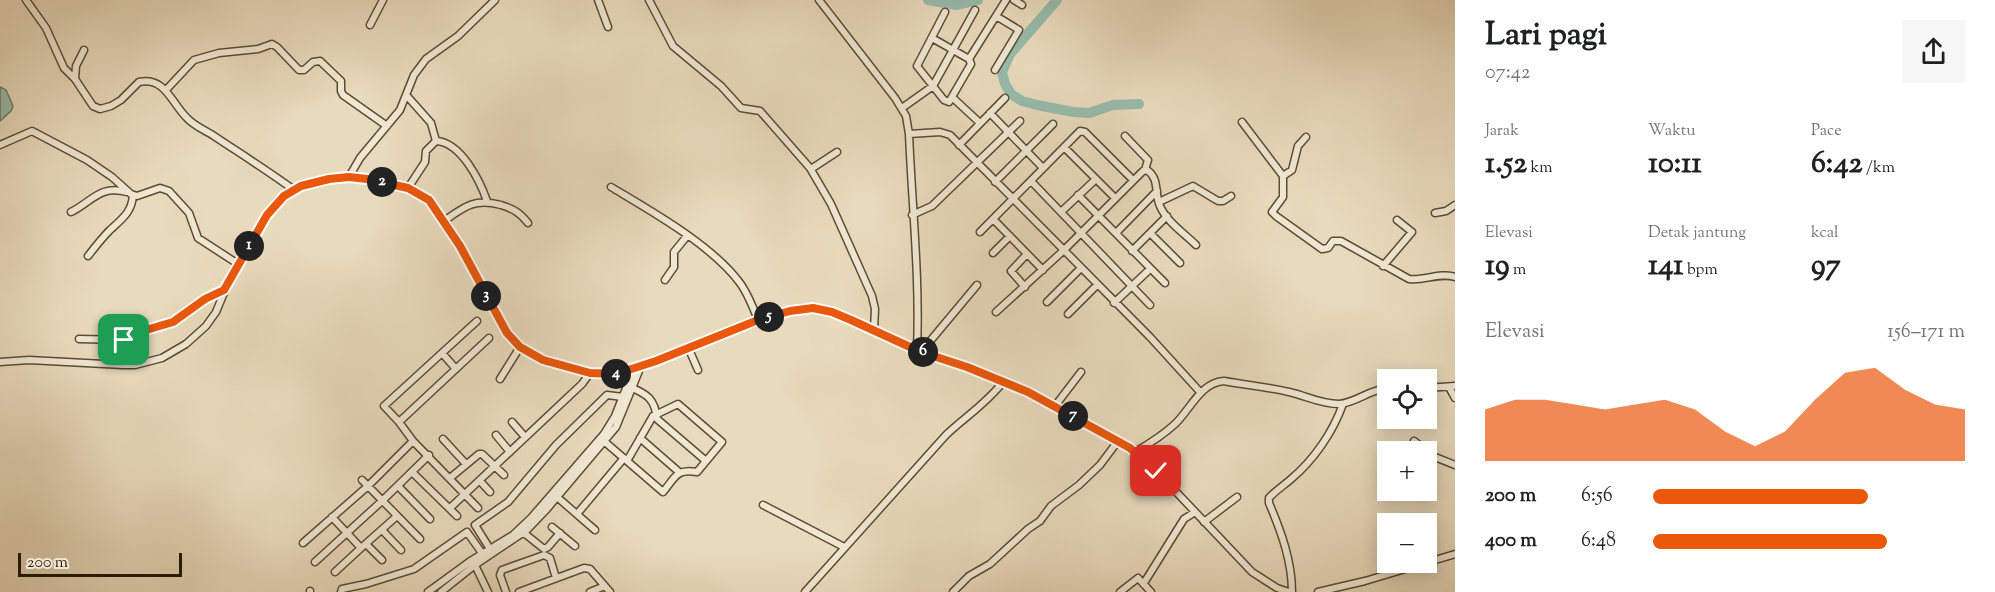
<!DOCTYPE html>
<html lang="id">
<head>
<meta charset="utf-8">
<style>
	:root { --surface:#fff; --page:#f6f6f6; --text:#202124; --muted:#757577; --accent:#ea580c }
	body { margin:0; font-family:"Sorts Mill Goudy",serif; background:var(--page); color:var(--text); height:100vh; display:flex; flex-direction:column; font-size:22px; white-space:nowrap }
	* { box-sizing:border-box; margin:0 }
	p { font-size:20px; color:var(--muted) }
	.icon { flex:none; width:33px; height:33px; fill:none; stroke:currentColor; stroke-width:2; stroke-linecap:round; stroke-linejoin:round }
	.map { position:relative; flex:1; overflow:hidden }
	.details { display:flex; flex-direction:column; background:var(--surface); width:540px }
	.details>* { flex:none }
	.tools { position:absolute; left:1377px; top:369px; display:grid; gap:12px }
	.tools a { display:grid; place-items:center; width:60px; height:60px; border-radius:0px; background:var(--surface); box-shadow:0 3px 15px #0003; font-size:30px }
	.scale { position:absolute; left:18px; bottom:15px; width:164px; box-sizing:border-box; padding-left:6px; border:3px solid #2c1c07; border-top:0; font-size:16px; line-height:21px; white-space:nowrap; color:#2c1c07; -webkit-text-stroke:4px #f0e7d3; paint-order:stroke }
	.pin { position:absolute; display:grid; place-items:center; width:51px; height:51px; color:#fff; margin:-26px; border-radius:12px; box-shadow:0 3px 9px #0006 }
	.km { position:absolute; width:30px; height:30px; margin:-15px; border-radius:50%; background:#222; color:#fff; font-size:16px; line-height:30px; text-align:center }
	.round { display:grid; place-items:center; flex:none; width:63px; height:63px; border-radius:0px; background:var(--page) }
	.head { display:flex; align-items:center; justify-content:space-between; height:102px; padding:0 30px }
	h1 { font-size:33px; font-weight:700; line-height:45px }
	.metrics { display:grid; grid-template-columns:repeat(3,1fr); gap:9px; height:102px; padding:6px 30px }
	.metrics div { display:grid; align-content:center }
	.metrics b { font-size:30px; font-weight:700 }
	.metrics small { font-size:16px; font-weight:400 }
	.metrics p { font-size:16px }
	.chart { height:168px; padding:12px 30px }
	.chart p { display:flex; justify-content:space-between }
	.chart svg { width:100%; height:108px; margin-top:6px; fill:var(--accent); opacity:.7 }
	ul { padding:0 30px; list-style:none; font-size:20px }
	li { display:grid; grid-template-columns:96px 72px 1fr; align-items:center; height:45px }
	li i { height:15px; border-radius:8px; background:var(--accent) }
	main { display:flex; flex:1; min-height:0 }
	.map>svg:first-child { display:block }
	.water { fill:#98bbac; stroke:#6d7b6a; stroke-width:1.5 }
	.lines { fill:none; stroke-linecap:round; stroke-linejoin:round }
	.river { stroke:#98bbac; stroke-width:10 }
	.minor-casing { stroke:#5b4c34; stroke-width:9 }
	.minor { stroke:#f0e7d3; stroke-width:6 }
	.route-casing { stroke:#fff; stroke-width:12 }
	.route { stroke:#ea580c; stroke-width:8 }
</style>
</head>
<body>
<main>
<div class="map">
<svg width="1455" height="592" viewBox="0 0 1455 592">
	<rect width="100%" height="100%" fill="#e8dabc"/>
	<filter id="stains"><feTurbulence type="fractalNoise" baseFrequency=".00333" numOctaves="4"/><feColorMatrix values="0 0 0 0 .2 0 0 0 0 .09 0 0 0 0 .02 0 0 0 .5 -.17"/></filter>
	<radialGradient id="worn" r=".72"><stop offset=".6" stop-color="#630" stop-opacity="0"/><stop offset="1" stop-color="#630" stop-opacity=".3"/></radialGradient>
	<!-- water -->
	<path class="water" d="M0 87 6 90 13 106 11 111 0 121Z"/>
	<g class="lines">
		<!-- river -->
		<path class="river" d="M928 0 956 5 978 0
			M1057 0 1010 54 1002 72 1005 84 1011 94 1022 101 1037 105 1073 112 1089 113 1113 105 1139 104"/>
		<defs>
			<path id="minor" d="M26 0 46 28 64 68 75 79 93 106 100 109 111 106 121 100 139 82C165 76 172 104 187 118 194 126 205 130 214 136 241 154 268 171 294 190
				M598 0 608 27
				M649 0 673 46 721 86 741 108 760 111 810 168 831 204 872 296 875 309 874 330
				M819 0 895 98 906 116 909 134C912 206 920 278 917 350
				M1014 0 1022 5
				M945 12 917 66 944 100 949 102 971 64 969 59 1006 0
				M370 25 383 0
				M932 38 969 59
				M995 70 1019 30 996 16
				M75 79 76 66 84 50
				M166 90 194 60 219 53 258 49 272 44 277 47 299 70H304L313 62 320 61 341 81V91L343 95 387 126
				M407 96 431 123 436 141 426 151 425 162 408 188
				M953 98 980 123
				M902 108 933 86 975 10
				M990 113 1043 168
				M1242 122 1283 176V197L1272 212 1276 216 1322 249 1328 248 1333 241H1341L1409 279C1425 281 1439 272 1455 277
				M909 134 940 132 950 135 1150 337 1201 393
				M1125 136 1148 160 1145 170
				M436 141C461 142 480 181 487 201
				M0 145 32 131 87 160 112 177 131 194 137 196 160 188 169 191 189 213 198 238 238 264
				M959 145 1005 98
				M1064 147 1115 198
				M811 169 837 152
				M1283 176 1292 170 1298 146 1306 137
				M349 177 360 158 400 110 414 75 426 59 458 36 495 0
				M1031 181 1150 305
				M995 182 1053 124
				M611 187C651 211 712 245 740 283 748 294 753 307 758 320
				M1078 195 1165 283
				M1159 202 1193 186 1218 201H1223L1231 196
				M71 212C93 201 99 185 127 192
				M1061 212 1096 179
				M1435 213 1446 211 1455 205
				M912 215 932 206 1020 121
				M993 219 1043 270
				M444 221C465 206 475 198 501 205 514 209 520 213 528 223
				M980 232 1080 131 1085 132 1133 180
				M1116 233 1157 191
				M1150 233 1180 263
				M1132 251 1167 216
				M993 253 1010 236
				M88 256C95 247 102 238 110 230 122 219 132 212 133 195
				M1383 266 1412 232 1397 220
				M665 280 674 267V252L687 236
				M1025 287 1011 271 1027 254
				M1047 302 1081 268
				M1114 303 1150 269
				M996 312 1063 251 1143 171 1147 170C1160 179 1154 193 1160 206 1166 221 1185 234 1196 245
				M1068 314 1097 285
				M79 339 124 340 146 330 173 322 205 299 224 290
				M688 347 698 370
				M921 352 977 285
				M442 353 456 369
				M0 362 29 360 123 365H135L162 358 186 344 206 326 216 312 231 276 267 215 284 196 301 186 329 179 349 177 378 181 408 188 423 196 434 206 460 246 502 326 520 347 535 356 590 373 610 375 656 361 688 347 779 314 802 308H813L832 312 921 352 967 367 1028 392 1118 441 1146 460 1252 572 1277 588 1289 592
				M500 379 520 347
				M630 387C647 394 655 399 657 419L706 461
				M1449 387 1455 398
				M1426 388 1455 386
				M1055 406 1081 372
				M399 422 489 338
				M512 422 525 437
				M496 435 510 452
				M640 438 679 472
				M443 439 466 464
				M413 441 399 422 384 406 477 321
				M1414 441 1435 457 1455 465
				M605 442 663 492C675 478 676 468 697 472L722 442 678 404 653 416 627 461
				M1135 452C1149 444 1163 435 1175 424 1190 410 1201 382 1224 381 1245 385 1268 387 1289 392 1307 396 1320 404 1339 404 1356 403 1370 389 1388 388
				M412 472 457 516
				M450 478 479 454H482L504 475
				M362 480 368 486 413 441 478 508
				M480 481 490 492
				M398 486 430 519
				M557 497 595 530
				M763 505 844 547
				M450 508 582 384 590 373
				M577 514 624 458
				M332 517 361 548 397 516
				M1204 522 1237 497
				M552 527 575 546
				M382 530 401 550
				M524 533 544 549 548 547 560 533
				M303 543 368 486 420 539
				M366 544 382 560
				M490 549 475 525 508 502 556 445 607 395 623 397
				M315 562 383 500 429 455
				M474 563 488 592
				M335 572 361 548
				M1144 583 1184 519 1195 512
				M310 591V592
				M341 592 342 589 366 584 414 569 467 532 484 556
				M428 592 472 560 513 535 531 518 604 434 615 416 634 368
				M441 592 475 565 527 530 546 510 616 427 641 366
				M506 592 500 575 502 570 544 555 550 558 556 578
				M519 592 584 568 590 569 610 592
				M590 592 605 586
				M805 592 946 435C965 417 987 403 1003 382
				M953 592 969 576 990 564 1028 529 1040 521 1051 506 1079 485 1100 465 1118 441
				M1120 592 1138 578 1151 592
				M1292 592C1292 561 1281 531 1269 503V498C1275 491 1283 486 1290 480 1314 460 1333 432 1343 404
				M1318 592 1365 581 1455 554"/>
		</defs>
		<!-- minor casing -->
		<use href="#minor" class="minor-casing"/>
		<!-- minor -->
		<use href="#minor" class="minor"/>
	</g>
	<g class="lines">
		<defs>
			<path id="route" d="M124 340 146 330 173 322 205 299 224 290 267 215 284 196 301 186 329 179 349 177 367 179 408 188 429 200 460 246 507 333 520 347 543 360 590 373 616 374 656 361 758 320 790 311 813 308 832 312 851 320 921 352 967 367 1028 392 1130 448 1156 471"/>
		</defs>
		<!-- route casing -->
		<use href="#route" class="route-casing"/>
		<!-- route -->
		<use href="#route" class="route"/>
	</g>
	<rect width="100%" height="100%" filter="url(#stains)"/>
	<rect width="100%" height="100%" fill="url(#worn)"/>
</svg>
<div class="tools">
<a><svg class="icon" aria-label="locate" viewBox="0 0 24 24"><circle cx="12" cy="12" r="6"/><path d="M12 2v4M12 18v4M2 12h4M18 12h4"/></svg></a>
<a>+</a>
<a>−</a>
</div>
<div class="scale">200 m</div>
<div class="pin" style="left:124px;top:340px;background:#1e9e55"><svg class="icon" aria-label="arrive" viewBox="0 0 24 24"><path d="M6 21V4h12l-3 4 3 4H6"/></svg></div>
<div class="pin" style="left:1156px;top:471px;background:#d93025"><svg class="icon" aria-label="check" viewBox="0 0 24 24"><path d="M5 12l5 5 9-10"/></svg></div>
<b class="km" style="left:249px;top:246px">1</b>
<b class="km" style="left:382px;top:182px">2</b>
<b class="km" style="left:486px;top:296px">3</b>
<b class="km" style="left:616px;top:374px">4</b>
<b class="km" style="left:769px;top:317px">5</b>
<b class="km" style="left:923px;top:352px">6</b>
<b class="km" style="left:1073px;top:416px">7</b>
</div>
<section class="details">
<div class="head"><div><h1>Lari pagi</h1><p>07:42</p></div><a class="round"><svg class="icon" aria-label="share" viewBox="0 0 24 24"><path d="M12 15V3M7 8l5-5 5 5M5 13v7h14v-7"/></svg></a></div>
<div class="metrics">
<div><p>Jarak</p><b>1.52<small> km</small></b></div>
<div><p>Waktu</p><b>10:11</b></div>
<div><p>Pace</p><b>6:42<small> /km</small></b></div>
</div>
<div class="metrics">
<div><p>Elevasi</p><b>19<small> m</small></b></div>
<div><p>Detak jantung</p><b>141<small> bpm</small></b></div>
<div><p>kcal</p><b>97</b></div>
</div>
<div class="chart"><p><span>Elevasi</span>156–171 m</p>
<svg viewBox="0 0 160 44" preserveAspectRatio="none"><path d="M0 44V23L10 19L20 19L30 21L40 23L50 21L60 19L70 23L80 32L90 38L100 32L110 19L120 8L130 6L140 15L150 21L160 23V44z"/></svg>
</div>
<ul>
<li><b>200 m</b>6:56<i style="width:69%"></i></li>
<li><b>400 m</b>6:48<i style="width:75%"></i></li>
</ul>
</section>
</main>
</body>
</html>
